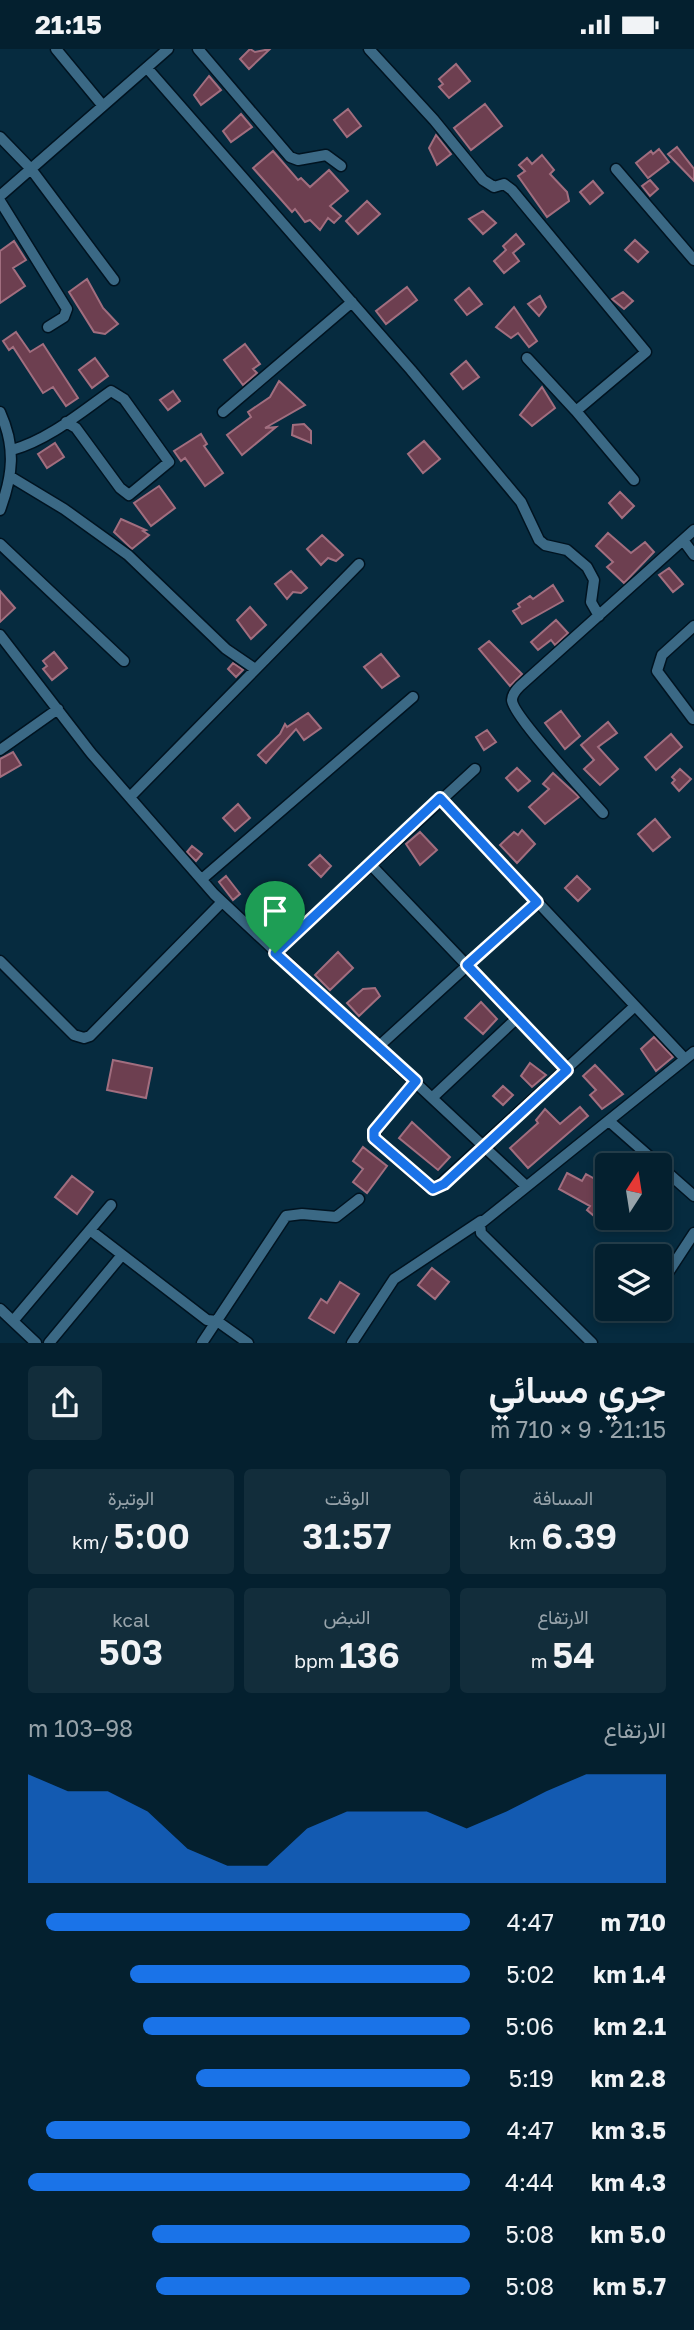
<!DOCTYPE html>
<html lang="ar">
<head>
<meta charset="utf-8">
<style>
	:root { --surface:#04202f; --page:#122d3b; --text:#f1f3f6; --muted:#97a3aa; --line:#253e4b; --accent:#1a73e8 }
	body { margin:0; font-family:"Golos Text",Vazirmatn,sans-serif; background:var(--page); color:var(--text); direction:rtl; height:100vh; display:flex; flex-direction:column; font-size:26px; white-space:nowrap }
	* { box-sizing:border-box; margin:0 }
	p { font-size:23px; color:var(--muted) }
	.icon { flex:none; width:38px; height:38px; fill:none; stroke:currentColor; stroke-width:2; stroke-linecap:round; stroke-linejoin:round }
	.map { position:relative; height:1294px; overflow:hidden; direction:ltr }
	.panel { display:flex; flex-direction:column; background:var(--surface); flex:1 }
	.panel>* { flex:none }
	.needle { width:46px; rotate:12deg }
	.fabs { position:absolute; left:595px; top:1104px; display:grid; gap:14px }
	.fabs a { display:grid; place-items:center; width:77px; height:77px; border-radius:7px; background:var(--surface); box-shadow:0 4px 10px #0003,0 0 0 2px var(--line); font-size:35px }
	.pin { position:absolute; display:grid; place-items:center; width:60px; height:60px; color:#fff; margin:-72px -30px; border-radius:50% 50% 50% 0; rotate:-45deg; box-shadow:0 0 7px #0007 }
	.pin .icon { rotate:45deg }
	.round { display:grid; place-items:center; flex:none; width:74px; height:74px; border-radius:7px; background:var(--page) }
	.summary { display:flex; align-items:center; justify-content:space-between; height:119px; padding:0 28px }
	h1 { font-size:38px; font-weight:600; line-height:52px }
	.figures { display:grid; grid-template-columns:repeat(3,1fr); gap:10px; height:119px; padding:7px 28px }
	.figures div { display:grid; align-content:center; border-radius:7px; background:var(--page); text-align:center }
	.figures b { font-size:35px; font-weight:600 }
	.figures small { font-size:19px; font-weight:400 }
	.figures p { font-size:19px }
	.chart { height:196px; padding:14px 28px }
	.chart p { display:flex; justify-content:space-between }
	.chart svg { width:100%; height:126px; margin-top:7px; fill:var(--accent); opacity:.7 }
	ul { padding:0 28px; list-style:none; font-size:23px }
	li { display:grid; grid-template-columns:112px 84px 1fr; align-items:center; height:52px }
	li i { height:18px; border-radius:9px; background:var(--accent) }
	.status { display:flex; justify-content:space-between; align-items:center; height:49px; padding:0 35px; background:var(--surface); direction:ltr }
	.status svg { height:19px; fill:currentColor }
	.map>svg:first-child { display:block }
	.building { fill:#6d3f50; stroke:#a16e7f; stroke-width:2 }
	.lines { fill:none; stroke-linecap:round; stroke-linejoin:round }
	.street-casing { stroke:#001320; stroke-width:13 }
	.street { stroke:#3b6985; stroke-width:10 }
	.route-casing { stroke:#fff; stroke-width:14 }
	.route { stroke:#1a73e8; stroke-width:9 }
</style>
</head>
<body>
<div class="status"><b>21:15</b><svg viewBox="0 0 49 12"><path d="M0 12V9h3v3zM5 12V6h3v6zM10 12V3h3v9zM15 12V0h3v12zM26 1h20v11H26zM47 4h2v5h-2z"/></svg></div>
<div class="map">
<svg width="694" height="1294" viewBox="0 0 694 1294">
	<rect width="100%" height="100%" fill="#062b3f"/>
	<!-- building -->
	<path class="building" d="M250 0 255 3 270 0 249 20 240 10Z
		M456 15 470 32 449 49 439 38 443 35 439 30Z
		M209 27 221 41 201 56 194 46Z
		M485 55 502 77 471 101 454 79Z
		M348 60 361 77 347 88 334 71Z
		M241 65 252 78 231 93 223 82Z
		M436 86 451 105 437 116 429 99Z
		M677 98 694 120V132L668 105Z
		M659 100 669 113 648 129 636 114 651 102 653 105Z
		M273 102 298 131 301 129 310 138 329 121 348 142 330 157 341 167 334 174 328 169 320 181 310 171 305 173 295 160 292 163 253 119Z
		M542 106 554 121 550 125 567 143 569 152 547 168 518 127 525 122 519 116 527 109 532 115Z
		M650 131 658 140 650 147 642 137Z
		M593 132 603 144 590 155 580 143Z
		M367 152 380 165 358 185 346 172Z
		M483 162 496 174 483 185 469 170Z
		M516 185 524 195 513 204 519 212 504 224 494 212 506 201 503 197Z
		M635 191 648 203 638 213 625 201Z
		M14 192 26 211 13 219 25 237 0 254V202Z
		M87 230 103 259 118 275 105 285 94 283 69 243Z
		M407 238 417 251 386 275 376 262Z
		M469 239 482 255 467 266 455 251Z
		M623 243 633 252 624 260 612 250Z
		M540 247 546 258 539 267 528 255Z
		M514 258 537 292 529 298 518 284 511 289 496 278Z
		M16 283 30 303 43 295 78 349 66 357 53 338 43 344 13 298 9 301 3 292Z
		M245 295 260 315 253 320 257 324 243 336 224 311Z
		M95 309 108 327 92 339 79 321Z
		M466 312 479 328 463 340 451 325Z
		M279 332 305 356 265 379 276 378 242 406 227 386 251 368 248 363 270 348Z
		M542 338 555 359 532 377 520 366Z
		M173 342 180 352 168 361 160 351Z
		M304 375 311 382V394L292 386 293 376Z
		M201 385 207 395 204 397 223 424 205 437 185 409 181 412 174 402Z
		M424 392 440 410 423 424 408 405Z
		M55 394 64 408 47 419 38 405Z
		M159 437 175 459 151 477 134 454Z
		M620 443 634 457 622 469 609 454Z
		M121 470 146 481 143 482 149 486 132 500 114 483Z
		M608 484 631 504 645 493 654 503 624 534 607 518 613 513 596 497Z
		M322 486 343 506 336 512 328 509 321 516 307 500Z
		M669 519 683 535 673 543 659 526Z
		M291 522 307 539 301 544 293 543 287 550 275 535Z
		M553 536 563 552 522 575 513 562 520 558 518 555 530 547 533 550Z
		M0 542 15 559 0 573Z
		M250 558 266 576 251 590 237 571Z
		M556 571 568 584 555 596 551 591 538 601 531 593Z
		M489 592 522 625 510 637 479 600Z
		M54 603 67 619 52 631 43 620 47 617 43 612Z
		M381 605 399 627 382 639 364 618Z
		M233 614 243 621 236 628 228 620Z
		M561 662 580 687 565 700 545 674Z
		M308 664 321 679 304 691 296 680 266 714 258 706 280 685 285 675 287 678Z
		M608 673 617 684 598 698 618 720 600 736 584 720 594 711 581 696Z
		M487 681 496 693 484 701 476 688Z
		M671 685 682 698 656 721 645 708Z
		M13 703 21 716 0 728V710Z
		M517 719 530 732 518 742 506 729Z
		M680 720 691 730 679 742 672 734 675 731 672 728Z
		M553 724 579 748 545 775 529 758 549 740 543 735Z
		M238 755 250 769 235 782 223 769Z
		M655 770 670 788 653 802 638 785Z
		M522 781 535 795 517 814 500 796 514 783 518 786Z
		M420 783 437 801 420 816 406 795Z
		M192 797 202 805 196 812 187 803Z
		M320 806 331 817 321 828 309 816Z
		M226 827 240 845 233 851 219 833Z
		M577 827 590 840 578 852 565 839Z
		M269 854 287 872 276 883 260 872 261 862Z
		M338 903 353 919 330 941 315 926Z
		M375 939 380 947 359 967 347 954 363 940Z
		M481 953 497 970 483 985 465 969Z
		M654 988 673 1008 656 1022 641 1000Z
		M113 1011 152 1019 146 1049 107 1041Z
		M530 1014 546 1026 532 1038 521 1027Z
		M595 1016 623 1045 602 1060 590 1046 596 1041 583 1027Z
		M503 1037 513 1046 503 1056 493 1047Z
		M580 1058 588 1067 528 1119 510 1099 538 1074 536 1071 545 1060 560 1075Z
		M412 1073 450 1108 438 1121 399 1089Z
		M363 1098 387 1117 367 1144 353 1133 363 1120 353 1112Z
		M567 1124 582 1132 586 1125 600 1133 598 1138 607 1146V1164L600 1172 587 1161 590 1157 559 1140Z
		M72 1127 93 1143 77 1165 55 1148Z
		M660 1130 671 1141 660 1152Z
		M432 1219 449 1233 435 1250 418 1236Z
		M340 1233 359 1245 334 1284 309 1269 321 1250 327 1254Z"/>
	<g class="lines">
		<defs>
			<path id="street" d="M56 0 103 57
				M198 0 290 108 298 111 326 106 341 117
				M369 0 434 71 483 131 494 138 504 135 512 141 646 303 576 362 634 431
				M147 19 411 321 521 453 539 491 545 496 567 501 587 518 594 531 591 553 599 567
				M0 88 31 120 114 231
				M616 120 694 211
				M0 147 168 0
				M0 152 67 260 64 268 48 278
				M527 309 576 362
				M0 363C16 398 13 426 0 461
				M223 363 352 253
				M12 401C48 391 80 364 111 342L124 350 169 413 129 446 120 439 76 379 66 373
				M11 428 64 460 128 506 226 600 255 620
				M683 491 694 506
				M0 495 124 612
				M0 586 91 704 214 845 526 1137
				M693 670 657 622 662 606 694 577
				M0 701 58 660
				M131 747 359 515
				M440 749 685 1010
				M603 764C589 748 512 666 512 651 512 646 516 641 520 637L694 481
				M370 815 567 1021
				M202 830 413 648
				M275 904 475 720
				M0 912 74 986 84 989 90 987 222 853
				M378 998 537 853
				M416 1032 376 1081 374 1089 428 1137 436 1139 635 957
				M433 1048 517 969
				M609 1072 659 1116
				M660 1117 694 1147
				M90 1181 207 1271 217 1272 248 1294
				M660 1236 694 1184
				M0 1260 36 1294
				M13 1272 111 1156
				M49 1294 122 1206
				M202 1294 286 1167 302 1165 336 1168 359 1150
				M352 1294 394 1230 481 1172
				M592 1294 481 1184 480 1175 694 1003"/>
		</defs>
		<!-- street casing -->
		<use href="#street" class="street-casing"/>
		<!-- street -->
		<use href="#street" class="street"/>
	</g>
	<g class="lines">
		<defs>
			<path id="route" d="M440 749 537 853 467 916 567 1021 444 1135 433 1140 374 1089V1082L416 1032 275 904Z"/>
		</defs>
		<!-- route casing -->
		<use href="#route" class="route-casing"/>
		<!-- route -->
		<use href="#route" class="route"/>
	</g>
</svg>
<div class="fabs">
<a><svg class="needle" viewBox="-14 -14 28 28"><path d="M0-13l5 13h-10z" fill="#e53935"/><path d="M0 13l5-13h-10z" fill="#97a3aa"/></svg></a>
<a><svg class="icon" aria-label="layers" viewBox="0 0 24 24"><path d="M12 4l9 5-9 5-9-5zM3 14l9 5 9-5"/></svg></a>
</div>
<div class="pin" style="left:275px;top:904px;background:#1e9e55"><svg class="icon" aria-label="arrive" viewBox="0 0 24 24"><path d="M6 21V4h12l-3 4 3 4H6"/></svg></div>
</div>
<section class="panel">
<div class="summary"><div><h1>جري مسائي</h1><p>21:15 · 9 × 710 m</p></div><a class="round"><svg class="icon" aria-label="share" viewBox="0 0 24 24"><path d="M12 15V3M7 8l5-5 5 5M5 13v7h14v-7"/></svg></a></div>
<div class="figures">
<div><p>المسافة</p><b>6.39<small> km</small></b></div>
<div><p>الوقت</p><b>31:57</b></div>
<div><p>الوتيرة</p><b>5:00<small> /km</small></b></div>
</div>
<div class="figures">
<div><p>الارتفاع</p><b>54<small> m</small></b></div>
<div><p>النبض</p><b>136<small> bpm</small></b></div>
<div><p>kcal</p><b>503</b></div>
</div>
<div class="chart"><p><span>الارتفاع</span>98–103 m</p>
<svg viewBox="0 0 160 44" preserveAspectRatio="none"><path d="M0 44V6L10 12L20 12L30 19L40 32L50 38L60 38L70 25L80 19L90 19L100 19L110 25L120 19L130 12L140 6L150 6L160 6V44z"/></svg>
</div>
<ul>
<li><b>710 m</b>4:47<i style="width:96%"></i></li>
<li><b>1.4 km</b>5:02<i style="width:77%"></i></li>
<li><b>2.1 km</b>5:06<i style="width:74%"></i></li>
<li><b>2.8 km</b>5:19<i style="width:62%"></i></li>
<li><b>3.5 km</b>4:47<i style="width:96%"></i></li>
<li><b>4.3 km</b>4:44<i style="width:100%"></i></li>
<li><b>5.0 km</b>5:08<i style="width:72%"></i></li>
<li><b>5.7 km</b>5:08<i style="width:71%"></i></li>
</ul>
</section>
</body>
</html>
